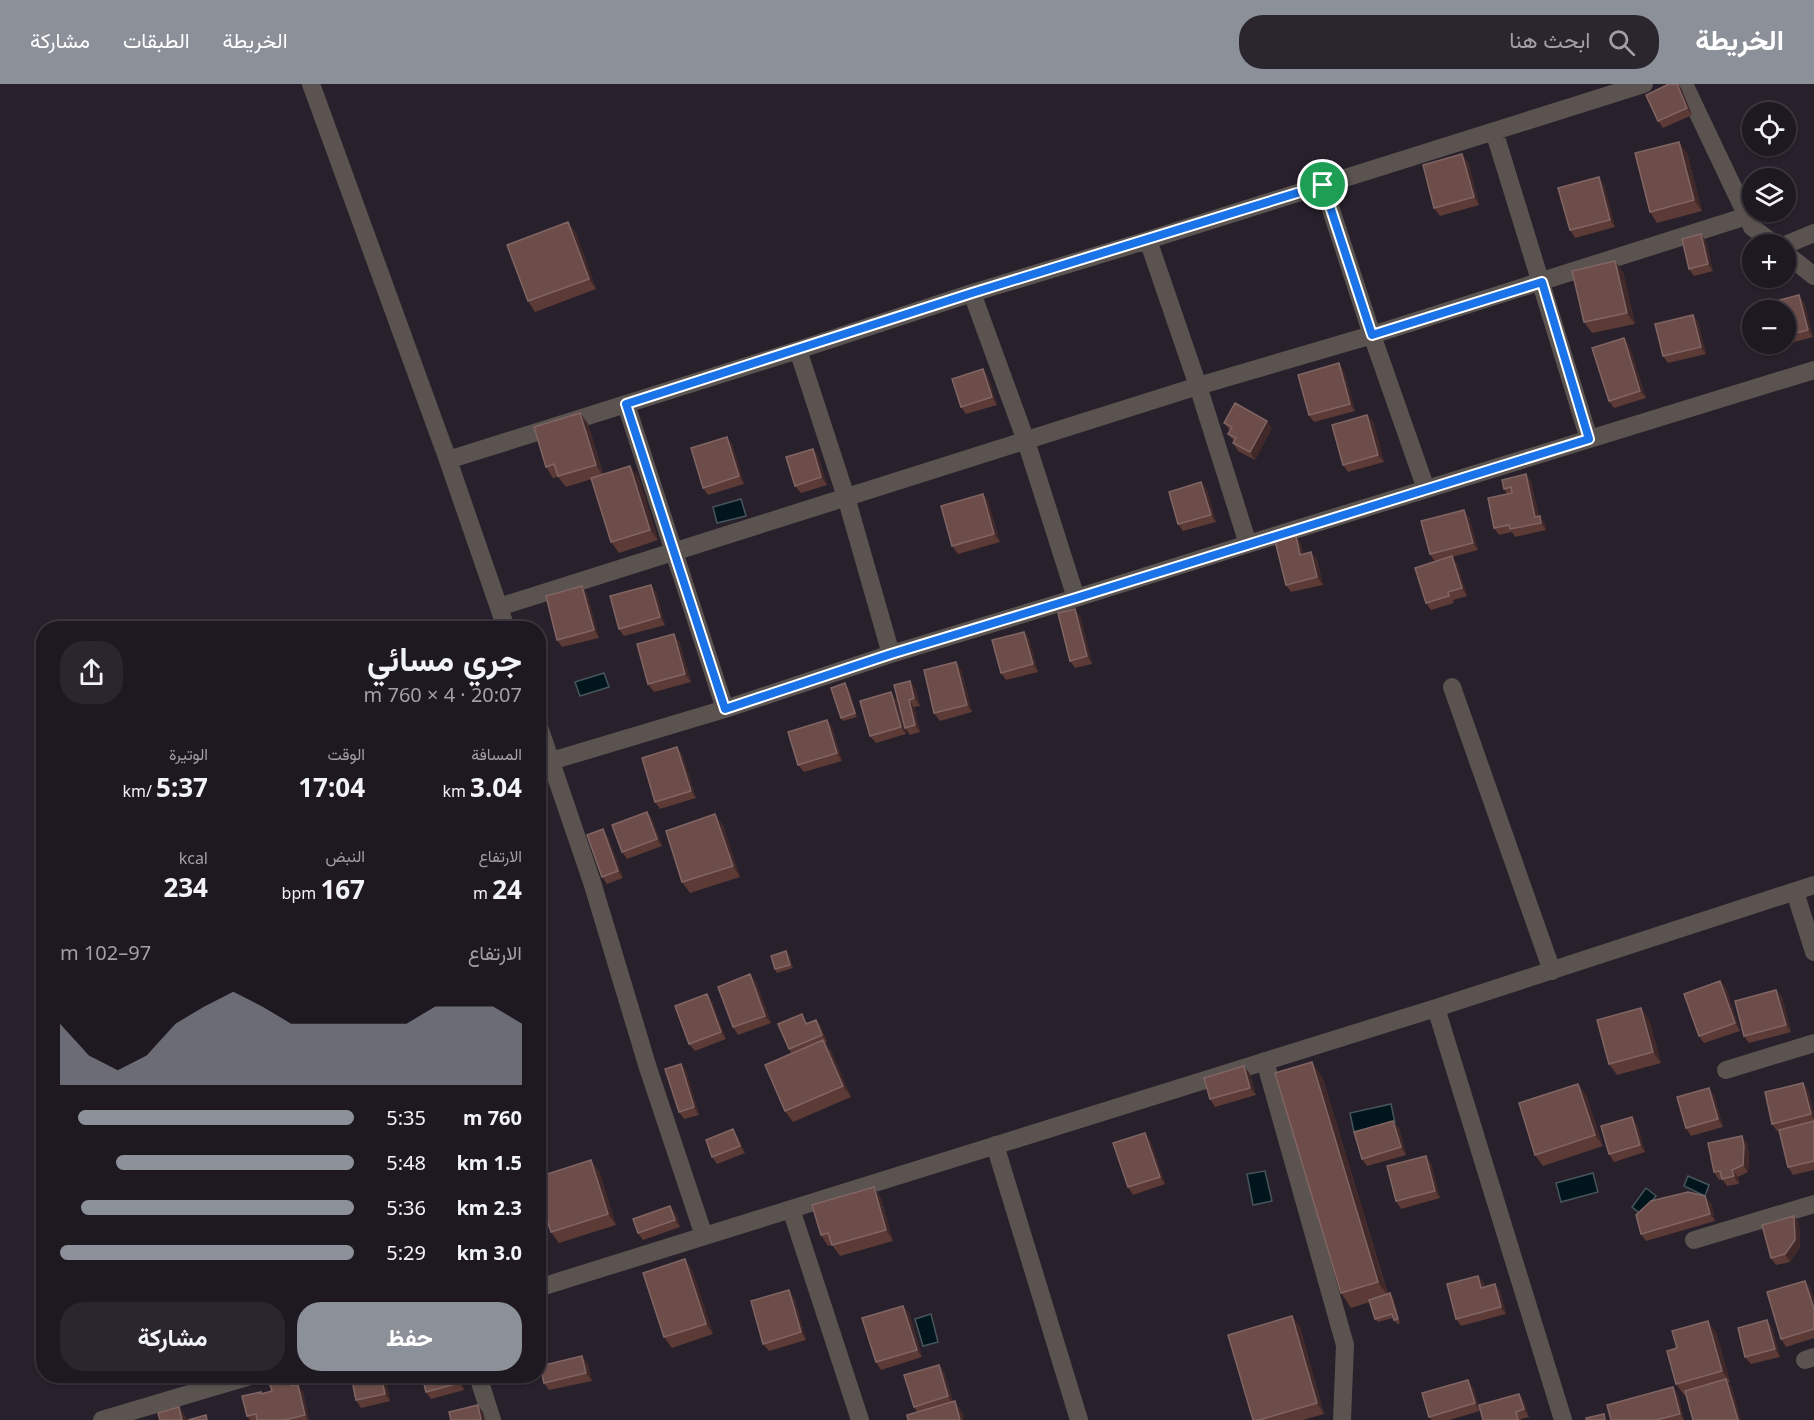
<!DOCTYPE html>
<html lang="ar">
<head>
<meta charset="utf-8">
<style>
	:root { --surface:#1e1820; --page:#2b252d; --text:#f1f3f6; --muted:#a1a0a5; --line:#3c373e; --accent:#8c9099 }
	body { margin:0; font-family:"Noto Sans",Vazirmatn,sans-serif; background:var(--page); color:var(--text); direction:rtl; height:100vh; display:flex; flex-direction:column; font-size:22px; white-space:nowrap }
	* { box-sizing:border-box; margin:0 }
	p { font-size:20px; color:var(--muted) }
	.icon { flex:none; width:33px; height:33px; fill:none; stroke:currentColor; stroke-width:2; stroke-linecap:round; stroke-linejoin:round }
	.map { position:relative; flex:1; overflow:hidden; direction:ltr }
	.panel { position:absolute; left:36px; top:537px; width:510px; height:762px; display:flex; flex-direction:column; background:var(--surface); border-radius:24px; box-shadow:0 2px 4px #0004,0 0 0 2px var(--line); direction:rtl }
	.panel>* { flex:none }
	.tools { position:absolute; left:1742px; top:18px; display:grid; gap:12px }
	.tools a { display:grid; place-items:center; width:54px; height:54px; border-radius:50%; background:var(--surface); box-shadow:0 2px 4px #0004,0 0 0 2px var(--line); font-size:30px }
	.pin { position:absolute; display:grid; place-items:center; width:51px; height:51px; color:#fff; margin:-26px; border:3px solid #fff; border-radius:50%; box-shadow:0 2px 6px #0007 }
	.round { display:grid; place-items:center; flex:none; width:63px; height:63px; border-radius:24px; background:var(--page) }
	.headline { display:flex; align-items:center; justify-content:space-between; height:102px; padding:0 24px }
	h1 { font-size:33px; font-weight:700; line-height:45px }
	.figures { display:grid; grid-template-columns:repeat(3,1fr); gap:9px; height:102px; padding:6px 24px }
	.figures div { display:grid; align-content:center }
	.figures b { font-size:26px; font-weight:700 }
	.figures small { font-size:16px; font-weight:400 }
	.figures p { font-size:16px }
	.chart { height:168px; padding:12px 24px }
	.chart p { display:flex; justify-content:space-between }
	.chart svg { width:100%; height:108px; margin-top:6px; fill:var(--accent); opacity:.7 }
	.action { display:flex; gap:12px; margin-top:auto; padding:12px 24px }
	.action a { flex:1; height:69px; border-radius:24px; background:var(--accent); color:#fff; font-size:24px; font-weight:700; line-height:69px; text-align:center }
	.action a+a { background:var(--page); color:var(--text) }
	ul { padding:0 24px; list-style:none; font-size:20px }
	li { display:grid; grid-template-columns:96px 72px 1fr; align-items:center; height:45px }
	li i { height:15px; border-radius:8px; background:var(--accent) }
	header { display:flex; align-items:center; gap:36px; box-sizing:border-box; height:84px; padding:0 30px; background:var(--accent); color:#fff }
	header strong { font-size:28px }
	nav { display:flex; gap:33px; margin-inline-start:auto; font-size:21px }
	.search { width:420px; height:54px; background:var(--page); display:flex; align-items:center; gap:15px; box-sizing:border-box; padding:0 21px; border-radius:24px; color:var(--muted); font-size:22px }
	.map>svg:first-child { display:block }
	.water { fill:#00161c; stroke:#47555c; stroke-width:1.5 }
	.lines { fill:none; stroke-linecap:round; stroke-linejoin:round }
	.minor { stroke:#5a534f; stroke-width:18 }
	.wall { fill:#5c3a36 }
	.shaded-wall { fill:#412829 }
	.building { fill:#6c4d4a; stroke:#806564; stroke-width:1.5 }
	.route-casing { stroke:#fff; stroke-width:12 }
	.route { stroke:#1a73e8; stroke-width:8 }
</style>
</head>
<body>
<header>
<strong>الخريطة</strong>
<div class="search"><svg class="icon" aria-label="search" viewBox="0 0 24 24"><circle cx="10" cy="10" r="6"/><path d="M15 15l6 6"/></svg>ابحث هنا</div>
<nav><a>الخريطة</a><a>الطبقات</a><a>مشاركة</a></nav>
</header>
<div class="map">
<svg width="1814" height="1336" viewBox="0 0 1814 1336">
	<rect width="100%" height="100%" fill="#28202b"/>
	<!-- water -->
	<path class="water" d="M741 415 746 432 717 439 713 423Z
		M604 589 609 603 580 612 575 598Z
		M1391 1020 1395 1039 1354 1048 1350 1029Z
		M1265 1087 1272 1117 1253 1121 1247 1090Z
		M1593 1089 1598 1108 1561 1118 1556 1099Z
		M1688 1092 1709 1101 1705 1112 1684 1102Z
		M1646 1104 1656 1112 1641 1130 1632 1123Z
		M931 1230 938 1258 923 1262 915 1235Z"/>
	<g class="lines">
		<!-- minor -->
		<path class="minor" d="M311 0 448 376 506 544
			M1684 0 1752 143 1774 160
			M1494 47 1589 355
			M1323 101 1372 251 1426 405
			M1148 156 1198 302 1248 460
			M1785 161 1814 149
			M1785 169 1814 192
			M972 209 1026 357 1076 514
			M798 266 846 413 891 570
			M626 320 725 625
			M448 376 798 266 972 209 1148 156 1644 0
			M499 523 1198 302 1372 251 1747 132
			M1452 603 1552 887
			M538 640 592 798 648 984 704 1152
			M551 677 725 625 891 570 1076 514 1248 460 1814 286
			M1795 808 1814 868
			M1436 924 1563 1336
			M1265 977 1345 1261 1342 1336
			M1726 986 1814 959
			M995 1061 1079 1336
			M791 1125 860 1336
			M1694 1156 1814 1120
			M538 1204 1436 924 1814 801
			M1805 1276 1814 1273
			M478 1292 492 1336
			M102 1336 250 1292"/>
	</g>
	<!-- wall -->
	<path class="wall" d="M1669 0H1678L1681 4 1692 31 1663 44 1658 37Z
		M1687 69 1702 127 1657 139 1650 128Z
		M1468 78 1479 121 1440 132 1434 124Z
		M1604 101 1615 143 1575 154 1570 146Z
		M568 138 576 149 596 205 535 228 528 217Z
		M1701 150 1706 158 1713 187 1694 192 1689 185Z
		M1623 188 1635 240 1592 249 1584 238Z
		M1804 218 1813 253 1775 263 1772 260H1785V226Z
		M1693 231 1698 238 1706 270 1668 279 1663 272Z
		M1624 254 1629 261 1646 314 1614 324 1609 317Z
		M983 285 988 293 997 321 966 330 961 323Z
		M1344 287 1355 327 1314 338 1309 331Z
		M580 329 588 340 603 390 638 392 658 456 619 469 611 458 592 395 566 403 558 393 553 394 546 383Z
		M1367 331 1373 338 1384 378 1348 388 1343 381Z
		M1224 339 1272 344 1255 376 1238 367 1233 359 1234 357 1228 350 1230 347Z
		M732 360 744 400 708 411 703 404Z
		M813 365 818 372 827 401 801 409 795 402Z
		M1526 390 1531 398 1539 433 1545 440 1546 446 1515 453 1512 448 1499 451 1494 444 1507 410 1504 405Z
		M1201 398 1207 406 1216 438 1183 447 1178 440Z
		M983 410 988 417 1000 458 958 470 952 462Z
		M1469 433 1478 466 1452 473 1457 480 1467 512 1453 516 1454 519 1431 526 1426 519 1435 478 1430 470Z
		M1296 452 1301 460 1303 470 1317 475 1323 501 1291 508 1286 501Z
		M582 502 587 510 599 554 562 563 557 556Z
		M656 508 665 541 624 552 619 545Z
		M1080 532 1092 580 1075 584 1070 577Z
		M1024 548 1029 555 1038 588 1006 596 1001 589Z
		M679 557 691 598 654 608 648 600Z
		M961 585 972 628 940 637 934 629Z
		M894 601 915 604 920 622 914 623 920 648 910 651 905 644Z
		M848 603 857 633 843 637 841 634Z
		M896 615 906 650 876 659 870 652Z
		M827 636 832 643 842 677 804 688 798 681Z
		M682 670 696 714 660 725 655 718Z
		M647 728 652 735 662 762 627 775 622 768Z
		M723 741 740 793 690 809 682 798Z
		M608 753 623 794 607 800 602 793Z
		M786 867 789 871 793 884 777 889 775 885Z
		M750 890 756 898 771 939 738 951 733 943Z
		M1726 904 1740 947 1704 959 1699 952Z
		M1776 906 1782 913 1791 948 1749 959 1744 952Z
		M712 918 726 955 695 967 689 960Z
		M1649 935 1661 979 1617 991 1609 980Z
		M816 936 821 943 827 958 825 959 831 967 851 1013 793 1038 785 1027 792 970 789 965 807 937V939Z
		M681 980 686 987 699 1031 684 1035 679 1028Z
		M1250 990 1256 1011 1215 1023 1210 1015Z
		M1322 992 1388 1210 1393 1213 1400 1239 1397 1240 1393 1234 1378 1238 1375 1235 1370 1218 1351 1224 1341 1209Z
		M1803 999 1808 1006 1814 1029V1086L1793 1091 1788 1083 1779 1046 1777 1047 1772 1040Z
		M1578 1000 1586 1011 1603 1062 1543 1082 1535 1071Z
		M1714 1011 1723 1043 1691 1052 1686 1044Z
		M1393 1037 1399 1044 1406 1071 1367 1082 1362 1075Z
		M1637 1040 1645 1068 1614 1078 1609 1070Z
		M733 1045 738 1053 745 1069 717 1080 712 1073Z
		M1150 1056 1165 1100 1133 1111 1128 1103Z
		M1747 1059 1749 1070 1748 1088 1738 1093 1739 1100 1727 1102 1722 1095 1719 1096 1714 1088Z
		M1431 1079 1440 1114 1401 1125 1396 1117Z
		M599 1087 616 1141 559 1159 551 1148Z
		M874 1103 881 1114 893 1157 840 1172 832 1161 828 1162 821 1151Z
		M1711 1119 1715 1137 1646 1157 1641 1150Z
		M676 1129 680 1143 643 1156 638 1149Z
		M1794 1132 1799 1139 1800 1163 1790 1178 1776 1181 1771 1174Z
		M685 1175 692 1186 713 1250 672 1264 664 1253Z
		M1478 1192 1484 1199V1203L1495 1200 1500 1207 1506 1230 1461 1242 1456 1235Z
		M1805 1197 1810 1204 1814 1216V1254L1786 1263 1781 1255Z
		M794 1213 806 1256 769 1267 763 1260Z
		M909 1229 922 1273 881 1286 876 1278Z
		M1292 1232 1300 1243 1324 1330 1303 1336H1253Z
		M1767 1236 1772 1244 1780 1273 1751 1280 1745 1273Z
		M1716 1248 1730 1298H1728L1732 1303 1684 1311 1676 1300 1677 1264Z
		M588 1280 592 1297 549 1306 544 1299Z
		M939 1281 944 1288 953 1318 962 1328 964 1336H908L917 1328 914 1323Z
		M351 1292H382L386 1297 390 1317 361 1324 356 1316Z
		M460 1292 464 1306 431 1315 426 1308Z
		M291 1296 295 1302 303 1308 309 1336H250L247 1332 262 1309 272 1307Z
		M1473 1303 1480 1327 1449 1336H1432L1429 1333Z
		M1519 1310 1524 1317 1529 1333 1521 1335V1336H1483Z
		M1678 1311 1684 1336H1611Z"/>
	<!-- shaded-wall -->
	<path class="shaded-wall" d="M1677 0 1681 4 1692 31 1687 24Z
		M1679 58 1687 69 1702 127 1694 116Z
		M1462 70 1468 78 1479 121 1474 113Z
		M1599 93 1604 101 1615 143 1610 136Z
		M568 138 576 149 596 205 589 195Z
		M1701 150 1706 158 1713 187 1708 180Z
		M1615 177 1623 188 1635 240 1627 229Z
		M1799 211 1804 218 1813 253 1808 246Z
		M1693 231 1698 238 1706 270 1701 263Z
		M1624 254 1629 261 1646 314 1640 307Z
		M1339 279 1344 287 1355 327 1350 320Z
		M983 285 988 293 997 321 992 313Z
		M580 329 588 340 603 392 596 381Z
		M1367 331 1373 338 1384 378 1378 371Z
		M1267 337 1272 344 1255 376 1250 368Z
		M727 353 732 360 744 400 739 392Z
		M813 365 818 372 827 401 821 393Z
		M630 382 638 392 658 456 650 446Z
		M1526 390 1531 398 1540 439 1535 433Z
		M1201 398 1207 406 1216 438 1211 431Z
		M983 410 988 417 1000 458 994 450Z
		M1464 426 1469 433 1478 466 1473 459Z
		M1540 432 1545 440 1546 446 1541 439Z
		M1296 452 1301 460 1305 478 1300 471Z
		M1311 468 1317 475 1323 501 1317 493Z
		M1452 472 1457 480 1467 512 1462 504Z
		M651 501 656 508 665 541 660 533Z
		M582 502 587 510 599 554 594 546Z
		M1075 525 1080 532 1092 580 1087 572Z
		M1024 548 1029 555 1038 588 1033 580Z
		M674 550 679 557 691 598 685 590Z
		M956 578 961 585 972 628 967 621Z
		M910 597 915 604 920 622 914 614Z
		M845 599 848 603 857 633 855 629Z
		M891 608 896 615 906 650 901 643Z
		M909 616 914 623 920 648 915 641Z
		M827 636 832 643 842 677 837 669Z
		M677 663 682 670 696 714 691 707Z
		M647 728 652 735 662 762 657 755Z
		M715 730 723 741 740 793 733 782Z
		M603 745 608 753 623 794 618 787Z
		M786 867 789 871 793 884 790 881Z
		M750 890 756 898 771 939 765 932Z
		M1720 897 1726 904 1740 947 1735 939Z
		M1776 906 1782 913 1791 948 1786 941Z
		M707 910 712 918 726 955 721 948Z
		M1641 924 1649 935 1661 979 1653 968Z
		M816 936 821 943 827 958 822 951Z
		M823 956 831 967 851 1013 843 1002Z
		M1312 978 1322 992 1388 1212 1378 1198Z
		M681 980 686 987 699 1031 694 1023Z
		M1244 982 1250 990 1256 1011 1250 1004Z
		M1803 999 1808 1006 1814 1029V1035L1811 1030Z
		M1578 1000 1586 1011 1603 1062 1595 1051Z
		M1709 1004 1714 1011 1723 1043 1718 1035Z
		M1632 1033 1637 1040 1645 1068 1640 1061Z
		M1393 1037 1399 1044 1406 1071 1401 1063Z
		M733 1045 738 1053 745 1069 740 1062Z
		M1145 1049 1150 1056 1165 1100 1160 1093Z
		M1742 1052 1747 1059 1749 1070 1748 1088 1743 1081Z
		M1426 1072 1431 1079 1440 1114 1435 1107Z
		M591 1076 599 1087 616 1141 608 1130Z
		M1732 1086 1738 1093 1739 1100 1734 1092Z
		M874 1103 881 1114 893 1157 886 1146Z
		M1705 1112 1711 1119 1715 1137 1710 1130Z
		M670 1122 676 1129 680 1143 675 1136Z
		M1794 1132 1799 1139 1800 1163 1790 1178 1785 1170Z
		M685 1175 692 1186 713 1250 706 1240Z
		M1478 1192 1484 1199 1486 1211 1481 1204Z
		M1805 1197 1810 1204 1814 1216V1225Z
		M1495 1200 1500 1207 1506 1230 1501 1223Z
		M789 1206 794 1213 806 1256 801 1248Z
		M1390 1209 1393 1213 1400 1239 1398 1235Z
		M903 1222 909 1229 922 1273 917 1266Z
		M1292 1232 1300 1243 1324 1330 1317 1319Z
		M1767 1236 1772 1244 1780 1273 1775 1265Z
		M1708 1237 1716 1248 1730 1298 1722 1287Z
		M582 1272 588 1280 592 1297 586 1289Z
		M939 1281 944 1288 953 1320 948 1312Z
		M381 1292 386 1297 390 1317 385 1310Z
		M457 1292H460L464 1306 459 1299Z
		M1726 1295 1732 1303 1741 1336H1738Z
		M1468 1296 1473 1303 1480 1327 1475 1319Z
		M298 1301 303 1308 309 1336H308L305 1331Z
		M1673 1303 1678 1311 1684 1336 1680 1330Z
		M1519 1310 1524 1317 1529 1333 1524 1325Z
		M955 1317 962 1328 964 1336H960Z
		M478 1321 483 1328 485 1336H481Z
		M179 1323 187 1334V1336H182Z"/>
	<!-- building -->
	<path class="building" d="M1669 0H1677L1687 24 1658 37 1646 11Z
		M1679 58 1694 116 1650 128 1635 69Z
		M1462 70 1474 113 1434 124 1423 81Z
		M1599 93 1610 136 1570 146 1558 104Z
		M568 138 589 195 528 217 507 161Z
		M1701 150 1708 180 1689 185 1682 155Z
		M1615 177 1627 229 1584 238 1572 187Z
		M1799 211 1808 246 1785 252V226H1762L1761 221Z
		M1693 231 1701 263 1663 272 1655 240Z
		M1624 254 1640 307 1609 317 1592 264Z
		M1339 279 1350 320 1309 331 1298 291Z
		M983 285 992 313 961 323 952 295Z
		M1235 319 1267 337 1250 368 1233 359 1236 354 1228 350 1232 343 1224 339Z
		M580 329 596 381 558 392 554 380 546 383 534 343Z
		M1367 331 1378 371 1343 381 1332 341Z
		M727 353 739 392 703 404 691 364Z
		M813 365 821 393 795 402 786 373Z
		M630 382 650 446 611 458 591 394Z
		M1526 390 1535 433 1540 432 1541 439 1510 445 1509 441 1494 444 1488 414 1512 409 1511 403 1504 405 1502 396Z
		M1201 398 1211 431 1178 440 1169 408Z
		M983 410 994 450 952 462 941 422Z
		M1464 426 1473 459 1430 470 1421 437Z
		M1296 452 1300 471 1311 468 1317 493 1286 501 1275 457Z
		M1452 472 1462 504 1448 508 1449 512 1426 519 1415 484Z
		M651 501 660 533 619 545 610 512Z
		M582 502 594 546 557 556 546 512Z
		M1075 525 1087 572 1070 577 1058 529Z
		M1024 548 1033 580 1001 589 992 556Z
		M674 550 685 590 648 600 637 560Z
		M956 578 967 621 934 629 924 586Z
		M910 597 914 614 909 616 915 641 905 644 894 601Z
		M845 599 855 629 841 634 831 604Z
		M891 608 901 643 870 652 860 617Z
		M827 636 837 669 798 681 788 648Z
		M677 663 691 707 655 718 642 674Z
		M647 728 657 755 622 768 612 741Z
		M715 730 733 782 682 798 666 747Z
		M603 745 618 787 602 793 587 751Z
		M786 867 790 881 775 885 771 872Z
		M750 890 765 932 733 943 718 903Z
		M1720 897 1735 939 1699 952 1684 910Z
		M1776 906 1786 941 1744 952 1735 917Z
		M707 910 721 948 689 960 675 922Z
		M1641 924 1653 968 1609 980 1597 936Z
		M802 930 806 940 816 936 822 951 789 965 778 940Z
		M823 956 843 1002 785 1027 765 981Z
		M1312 978 1378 1198 1341 1209 1275 989Z
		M681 980 694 1023 679 1028 665 985Z
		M1244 982 1250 1004 1210 1015 1204 994Z
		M1803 999 1811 1030 1772 1040 1765 1008Z
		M1578 1000 1595 1051 1535 1071 1519 1019Z
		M1709 1004 1718 1035 1686 1044 1677 1013Z
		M1632 1033 1640 1061 1609 1070 1601 1042Z
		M1393 1037 1401 1063 1362 1075 1354 1048Z
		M1814 1037V1077L1788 1083 1779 1046Z
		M733 1045 740 1062 712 1073 706 1056Z
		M1145 1049 1160 1093 1128 1103 1113 1059Z
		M1742 1052 1744 1062 1743 1081 1732 1086 1734 1092 1722 1095 1720 1087 1714 1088 1708 1059Z
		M1426 1072 1435 1107 1396 1117 1387 1082Z
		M591 1076 608 1130 551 1148 538 1108V1093Z
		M874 1103 886 1146 832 1161 828 1149 821 1151 812 1121Z
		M1688 1108 1705 1112 1710 1130 1641 1150 1636 1131 1651 1117Z
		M670 1122 675 1136 638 1149 633 1135Z
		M1794 1132 1795 1156 1785 1170 1771 1174 1762 1141Z
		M685 1175 706 1240 664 1253 643 1189Z
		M1478 1192 1481 1204 1495 1200 1501 1223 1456 1235 1447 1200Z
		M1805 1197 1814 1225V1245L1781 1255 1767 1208Z
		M789 1206 801 1248 763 1260 751 1217Z
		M1390 1209 1398 1235 1394 1236 1392 1230 1375 1235 1369 1216Z
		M903 1222 917 1266 876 1278 862 1234Z
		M1292 1232 1317 1319 1259 1336H1253L1228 1251Z
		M1767 1236 1775 1265 1745 1273 1738 1244Z
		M1708 1237 1722 1287 1676 1300 1667 1267 1677 1264 1672 1247Z
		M582 1272 586 1289 544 1299 540 1282Z
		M939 1281 948 1312 914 1323 904 1291Z
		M351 1292H381L385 1310 356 1316Z
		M422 1292H457L459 1299 426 1308Z
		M1726 1295 1738 1336H1693L1685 1307Z
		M291 1296 292 1302 298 1301 305 1331 285 1336H257L256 1330 247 1332 242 1312 261 1308V1310L272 1307 270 1301Z
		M1468 1296 1475 1319 1429 1333 1422 1309Z
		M1673 1303 1680 1330 1656 1336H1611L1607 1321Z
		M1519 1310 1524 1325 1516 1328 1518 1336H1483L1479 1321Z
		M955 1317 960 1336H908L907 1331Z
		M478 1321 481 1336H451L449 1328Z
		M179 1323 182 1336H160L158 1329Z
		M1604 1330 1605 1336H1586V1334Z
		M206 1331 207 1336H188Z"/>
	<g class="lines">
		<defs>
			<path id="route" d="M1323 101 1372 251 1542 198 1589 355 1076 514 891 570 725 625 626 320 972 209Z"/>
		</defs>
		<!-- route casing -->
		<use href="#route" class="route-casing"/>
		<!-- route -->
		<use href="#route" class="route"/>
	</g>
</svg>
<div class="tools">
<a><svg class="icon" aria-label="locate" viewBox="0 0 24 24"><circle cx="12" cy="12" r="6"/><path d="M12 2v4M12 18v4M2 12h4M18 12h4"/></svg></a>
<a><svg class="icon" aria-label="layers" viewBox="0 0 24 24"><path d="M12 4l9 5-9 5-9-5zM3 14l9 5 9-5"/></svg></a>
<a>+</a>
<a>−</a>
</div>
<div class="pin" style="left:1323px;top:101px;background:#1e9e55"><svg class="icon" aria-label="arrive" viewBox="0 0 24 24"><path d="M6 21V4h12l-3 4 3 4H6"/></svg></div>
<section class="panel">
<div class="headline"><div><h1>جري مسائي</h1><p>20:07 · 4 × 760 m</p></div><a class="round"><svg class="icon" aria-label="share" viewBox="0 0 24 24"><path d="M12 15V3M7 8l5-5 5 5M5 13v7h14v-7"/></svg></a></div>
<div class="figures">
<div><p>المسافة</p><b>3.04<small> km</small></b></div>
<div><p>الوقت</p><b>17:04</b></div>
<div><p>الوتيرة</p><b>5:37<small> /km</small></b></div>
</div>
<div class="figures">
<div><p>الارتفاع</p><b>24<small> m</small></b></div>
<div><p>النبض</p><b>167<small> bpm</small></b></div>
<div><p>kcal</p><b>234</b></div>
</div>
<div class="chart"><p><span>الارتفاع</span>97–102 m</p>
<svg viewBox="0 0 160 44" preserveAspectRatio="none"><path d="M0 44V19L10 32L20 38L30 32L40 19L50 12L60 6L70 12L80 19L90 19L100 19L110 19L120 19L130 12L140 12L150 12L160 19V44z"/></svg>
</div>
<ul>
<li><b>760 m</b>5:35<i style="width:94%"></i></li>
<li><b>1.5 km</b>5:48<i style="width:81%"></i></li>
<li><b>2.3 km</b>5:36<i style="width:93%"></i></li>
<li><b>3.0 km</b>5:29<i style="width:100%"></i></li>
</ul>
<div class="action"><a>حفظ</a><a>مشاركة</a></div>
</section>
</div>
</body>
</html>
